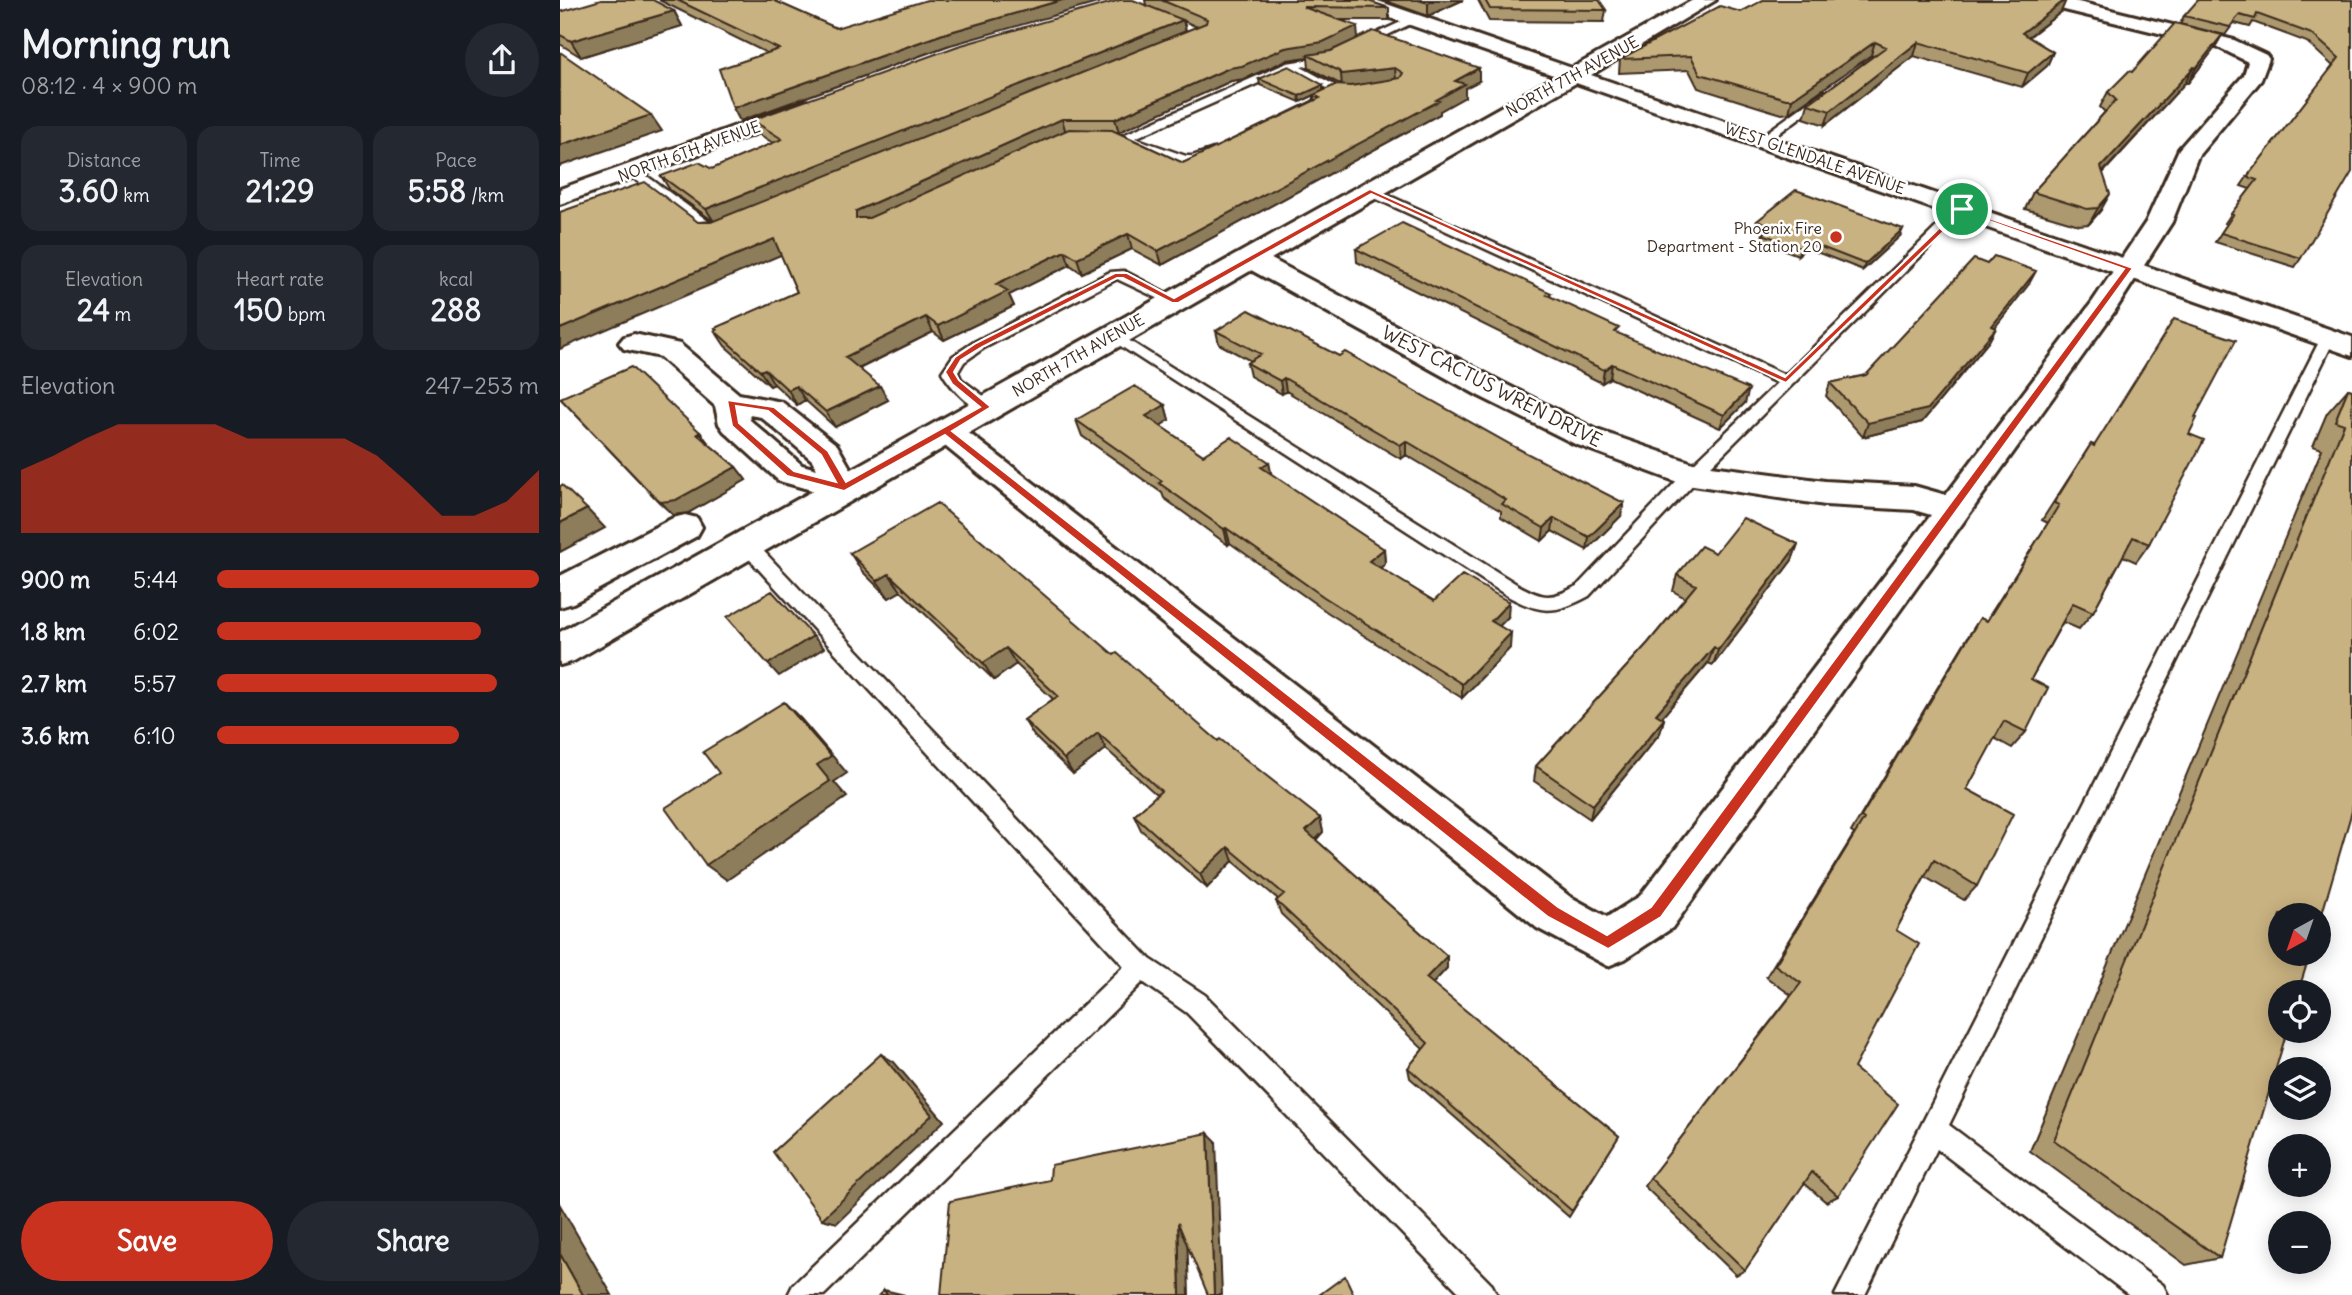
<!DOCTYPE html>
<html lang="en">
<head>
<meta charset="utf-8">
<style>
	:root { --surface:#171b24; --page:#242831; --text:#f1f3f6; --muted:#9ea1a6; --accent:#c8321e }
	body { margin:0; font-family:Delius,sans-serif; background:var(--page); color:var(--text); height:100vh; display:flex; flex-direction:column; font-size:26px; white-space:nowrap }
	* { box-sizing:border-box; margin:0 }
	p { font-size:23px; color:var(--muted) }
	.icon { flex:none; width:38px; height:38px; fill:none; stroke:currentColor; stroke-width:2; stroke-linecap:round; stroke-linejoin:round }
	.map { position:relative; flex:1; overflow:hidden }
	.details { display:flex; flex-direction:column; background:var(--surface); width:560px }
	.details>* { flex:none }
	.needle { width:46px; rotate:220deg }
	.fabs { position:absolute; left:1708px; top:903px; display:grid; gap:14px }
	.fabs a { display:grid; place-items:center; width:63px; height:63px; border-radius:50%; background:var(--surface); box-shadow:0 4px 18px #0003; font-size:35px }
	.pin { position:absolute; display:grid; place-items:center; width:60px; height:60px; color:#fff; margin:-30px; border:4px solid #fff; border-radius:50%; box-shadow:0 2px 7px #0007 }
	.round { display:grid; place-items:center; flex:none; width:74px; height:74px; border-radius:37px; background:var(--page) }
	.head { display:flex; align-items:center; justify-content:space-between; height:119px; padding:0 21px }
	h1 { font-size:38px; font-weight:700; line-height:52px }
	.metrics { display:grid; grid-template-columns:repeat(3,1fr); gap:10px; height:119px; padding:7px 21px }
	.metrics div { display:grid; align-content:center; border-radius:18px; background:var(--page); text-align:center }
	.metrics b { font-size:30px; font-weight:700 }
	.metrics small { font-size:19px; font-weight:400 }
	.metrics p { font-size:19px }
	.chart { height:196px; padding:14px 21px }
	.chart p { display:flex; justify-content:space-between }
	.chart svg { width:100%; height:126px; margin-top:7px; fill:var(--accent); opacity:.7 }
	.action { display:flex; gap:14px; margin-top:auto; padding:14px 21px }
	.action a { flex:1; height:80px; border-radius:42px; background:var(--accent); color:#fff; font-size:28px; font-weight:700; line-height:80px; text-align:center }
	.action a+a { background:var(--page); color:var(--text) }
	ul { padding:0 21px; list-style:none; font-size:23px }
	li { display:grid; grid-template-columns:112px 84px 1fr; align-items:center; height:52px }
	li i { height:18px; border-radius:9px; background:var(--accent) }
	main { display:flex; flex:1; min-height:0 }
	.map>svg:first-child { display:block }
	.lines { fill:none; stroke-linecap:round; stroke-linejoin:round }
	.service-casing { stroke:#3b2a1e; stroke-width:5 }
	.minor-casing { stroke:#3b2a1e; stroke-width:6 }
	.secondary-casing { stroke:#3b2a1e; stroke-width:6 }
	.service { fill:#fff; fill-rule:evenodd }
	.minor { fill:#fff; fill-rule:evenodd }
	.secondary { fill:#fff; fill-rule:evenodd }
	.wall { fill:#ad996f; stroke:#3b2a1e; stroke-width:2; fill-rule:evenodd }
	.shaded-wall { fill:#8d7d5a; stroke:#3b2a1e; stroke-width:2 }
	.building { fill:#c9b281; stroke:#3b2a1e; stroke-width:2 }
	.route { fill:#c8321e; stroke:#fff; stroke-width:2; fill-rule:evenodd }
	.poi-dot { fill:#c8321e; stroke:#fff; stroke-width:2.5 }
	.labels { text-anchor:middle; stroke-width:5; stroke-linejoin:round; paint-order:stroke }
	.far-street-label { font-size:16px; fill:#3b2a1e; stroke:#fff }
	.far-poi-label { font-size:16px; fill:#3b2a1e; stroke:#fff; text-anchor:end }
	.street-label { font-size:19px; fill:#3b2a1e; stroke:#fff }
</style>
</head>
<body>
<main>
<section class="details">
<div class="head"><div><h1>Morning run</h1><p>08:12 · 4 × 900 m</p></div><a class="round"><svg class="icon" aria-label="share" viewBox="0 0 24 24"><path d="M12 15V3M7 8l5-5 5 5M5 13v7h14v-7"/></svg></a></div>
<div class="metrics">
<div><p>Distance</p><b>3.60<small> km</small></b></div>
<div><p>Time</p><b>21:29</b></div>
<div><p>Pace</p><b>5:58<small> /km</small></b></div>
</div>
<div class="metrics">
<div><p>Elevation</p><b>24<small> m</small></b></div>
<div><p>Heart rate</p><b>150<small> bpm</small></b></div>
<div><p>kcal</p><b>288</b></div>
</div>
<div class="chart"><p><span>Elevation</span>247–253 m</p>
<svg viewBox="0 0 160 44" preserveAspectRatio="none"><path d="M0 44V22L10 17L20 11L30 6L40 6L50 6L60 6L70 11L80 11L90 11L100 11L110 17L120 27L130 38L140 38L150 33L160 22V44z"/></svg>
</div>
<ul>
<li><b>900 m</b>5:44<i style="width:100%"></i></li>
<li><b>1.8 km</b>6:02<i style="width:82%"></i></li>
<li><b>2.7 km</b>5:57<i style="width:87%"></i></li>
<li><b>3.6 km</b>6:10<i style="width:75%"></i></li>
</ul>
<div class="action"><a>Save</a><a>Share</a></div>
</section>
<div class="map">
<svg width="1792" height="1295" viewBox="0 0 1792 1295">
	<rect width="100%" height="100%" fill="#fff"/>
	<filter id="ink" filterUnits="userSpaceOnUse"><feTurbulence type="fractalNoise" baseFrequency=".0143" numOctaves="2"/><feDisplacementMap in="SourceGraphic" scale="14" xChannelSelector="R" yChannelSelector="G"/><feConvolveMatrix kernelMatrix="1 2 1 2 8 2 1 2 1" color-interpolation-filters="sRGB"/></filter>
	<g filter="url(#ink)">
		<g class="lines">
			<defs>
				<path id="service" d="M854 16 859 19 857 21 771 62 741 67 780 88 778 95 763 103 754 101 769 89 730 69 575 138 626 156H632L653 149 659 152C629 177 596 148 565 142 555 140 546 144 538 138L544 135H563L727 63 765 57Z
					M1264 91 1273 93 1207 142H1199V138Z
					M68 168H76L155 226 163 223 169 227 159 234H149L68 174Z
					M810 187 1225 375 1398 206H1406L1408 209 1138 479 1029 596C994 615 980 614 946 595L545 336 552 332 557 333 958 585C984 599 990 600 1017 586L1126 471 1217 383 806 194 804 191Z
					M564 271 622 301 620 304H610L557 279 424 348 404 362 398 372 401 379 433 403 435 407 433 411C415 415 390 387 382 372L393 356 414 342 550 272Z
					M1768 334 1775 338 1389 1125 1603 1285 1608 1295H1569L1377 1149 1305 1295H1275L1761 338Z
					M186 538 192 539 590 959 645 995 932 1285 937 1295H902L627 1013 583 982 264 1295H228L233 1285 564 966 180 549 177 544 180 539Z"/>
				<path id="minor" d="M1478 0H1510L1674 40 1706 55 1709 59 1701 80 1638 156 1612 222 1554 312 1112 928 1065 959 1048 966 977 928 375 438 370 431 375 424 386 421 397 424 1009 896 1047 917 1080 896 1371 515 1354 510 1265 505 1120 483 1015 444 919 396 682 265 678 259 682 253 691 251 700 253 941 382 1037 430 1136 464 1265 481 1354 486 1386 495 1533 301 1586 222 1619 149 1684 75 1688 62 1660 48 1480 4Z
					M245 101 253 103 256 108 253 113 0 204V189Z
					M74 334 120 344 179 394 222 402 277 445 301 487 296 495 284 499 219 481 164 431 159 424 155 406 100 357 64 349 59 343 64 337ZM189 415 201 417 252 460 257 469 242 465 190 420Z
					M125 515 137 518 142 527 137 536 13 603 0 607V576L113 518Z"/>
				<path id="secondary" d="M788 0H815L1012 68 1133 0H1156L1031 75 1792 337V356L1016 83 14 661 0 665V632L996 76 790 4Z"/>
			</defs>
			<!-- service casing -->
			<use href="#service" class="service-casing"/>
			<!-- minor casing -->
			<use href="#minor" class="minor-casing"/>
			<!-- secondary casing -->
			<use href="#secondary" class="secondary-casing"/>
			<!-- service -->
			<use href="#service" class="service"/>
			<!-- minor -->
			<use href="#minor" class="minor"/>
			<!-- secondary -->
			<use href="#secondary" class="secondary"/>
		</g>
		<!-- wall -->
		<path class="wall" d="M99 0H213L276 28 387 46 180 121 207 53Z
			M585 0H805L829 8V20H780L798 38 919 81 905 88V97L880 111V114L602 265 572 249 522 273 510 265 449 295 454 306 384 340 373 332 299 369 328 400 275 427 245 400 237 405 214 384 210 386 165 346 155 331H156L155 328 237 292 221 254 138 222 153 221 110 190 101 176 152 169 213 143 199 134 192 120 586 5ZM624 21 637 27 626 31ZM748 57 749 68 780 84 781 86 754 95V100L623 163 557 132 671 81 684 79 727 60Z
			M823 0H903L868 16Z
			M918 0H1039L1046 10 1044 22 929 21Z
			M1792 0 1741 258 1735 267 1655 242 1667 224 1665 223 1671 214 1690 189 1681 186 1687 177 1773 66 1747 42 1693 22 1690 27 1674 23 1665 35 1620 24 1624 16Z
			M114 11 122 26 21 57 0 44V12Z
			M1181 12H1501L1469 37 1493 52 1487 66 1462 87 1354 56 1265 125 1244 118 1248 104 1313 56 1311 55 1229 113 1222 114 1202 108 1138 88 1129 70 1059 73 1060 59Z
			M1662 35 1654 49 1628 83H1625L1543 173 1541 210 1529 224 1519 225 1465 209 1473 192 1545 112 1540 107 1548 92 1572 72Z
			M699 79 763 85V91L740 102 700 85Z
			M1197 221 1340 236 1303 270 1246 248 1238 255 1202 241 1203 234 1206 232 1195 227Z
			M796 249 991 293 990 297 1185 403 1160 428 1050 378 1042 383 797 262Z
			M1469 284 1435 327 1436 328 1429 341 1362 422 1303 437 1266 396 1270 383 1306 375Z
			M656 331 1061 516 1027 550 992 531 982 541 941 517V511L846 455 841 459 726 391 722 394 690 376 687 363 691 361 659 344Z
			M1788 389 1792 390 1660 1258 1626 1265 1470 1151 1762 449 1753 446 1767 413Z
			M0 398 140 432 150 445 176 467 186 480 128 513 113 515 99 502Z
			M605 405 609 420 600 426 643 455 712 475 824 549 825 564 820 568 874 601 948 617 939 626 950 648 902 698 767 612 670 543 668 545 604 498 602 493 522 436 516 420Z
			M1635 417 1589 544 1576 562 1563 556 1533 612 1519 629 1503 622 1471 679 1466 732 1452 748 1434 738 1407 789 1417 886 1404 900 1365 877 1336 930 1294 1068 1278 1196 1266 1202 1244 1183 1185 1270 1176 1275 1084 1186 1231 995 1206 977 1294 834 1291 832 1409 635 1420 618 1426 621 1488 523 1482 520 1531 444 1534 445Z
			M1238 544 1232 560 1153 665 1148 663 1102 717 1104 719 1100 733 1030 819 974 781 976 766 1088 643 1125 598 1113 591 1117 575 1155 553Z
			M290 553 554 655 658 741 760 818 763 832 756 840 887 956V968L872 984 1059 1136 1009 1217 850 1078 848 1068 863 1049 721 914 716 901 718 899 673 861 647 888 581 830 574 815 597 795 546 749 513 774 474 736 464 720 493 699 456 664 434 680 341 591 329 598 302 571Z"/>
		<!-- shaded-wall -->
		<path class="shaded-wall" d="M502 0H548L387 46 180 121 173 108 383 34Z
			M875 0H903L868 16V3Z
			M1505 0H1506L1501 12 1456 46 1462 33Z
			M114 11 122 26 21 57 11 41Z
			M623 20 626 33 155 223 146 209Z
			M797 26 798 39 764 54 748 55V57L727 60 684 79 671 81 559 132 555 119 669 68 725 48Z
			M1662 35 1654 49 1628 83 1636 68Z
			M1315 42 1311 55 1229 113 1232 99Z
			M1358 42 1354 56 1265 125 1270 111Z
			M1493 52 1487 66 1462 87 1468 73Z
			M1634 67 1625 83 1533 183 1541 167Z
			M835 68 836 81 782 87 781 74Z
			M919 68V81L905 88V97L880 111V114L602 265 598 251 895 81Z
			M763 85V91L740 102 739 96Z
			M91 115 102 131 0 166V145Z
			M502 119 506 133 303 232 296 218V211Z
			M1550 194 1541 210 1529 224 1538 208Z
			M1343 229 1340 236 1303 270 1305 264Z
			M568 234 572 249 522 273 517 258Z
			M214 239 223 254 0 349V329Z
			M1248 242 1246 248 1238 255 1240 248Z
			M505 251 510 265 449 295 454 306 384 340 378 326 436 284Z
			M1476 271 1469 284 1425 340 1432 326Z
			M366 317 373 332 294 371 285 357Z
			M1436 328 1429 341 1362 422 1303 437 1308 423Z
			M1052 364 1050 378 1042 383 1044 370Z
			M205 369 214 384 210 386 200 371Z
			M724 378 726 391 722 394 720 381Z
			M236 386 245 400 237 405 228 390Z
			M320 386 328 400 275 427 266 412Z
			M1189 389 1185 403 1160 428 1164 415Z
			M605 405 609 420 591 432 586 416Z
			M140 432 150 446 137 434Z
			M846 441V455L841 459 840 445Z
			M709 462 712 477 701 467Z
			M176 467 186 480 128 513 113 515 101 502Z
			M1064 503 1061 516 1027 550 1029 537Z
			M27 509 45 528 0 552V523Z
			M994 518 992 531 982 541 984 528Z
			M666 528 670 543 668 545 664 529Z
			M1238 544 1232 560 1153 665 1158 650Z
			M824 549 825 564 810 576 809 561Z
			M329 574 341 591 329 598 317 581Z
			M949 602 948 617 930 636 931 621Z
			M951 633 950 648 902 698V684Z
			M253 636 264 648 219 676 208 664Z
			M1154 647 1148 663 1092 729 1096 714Z
			M446 648 456 664 434 680 423 663Z
			M224 702 241 719 287 773 274 782 287 797 167 880 146 865 257 765Z
			M1104 719 1100 733 1030 819 1033 805Z
			M538 733 546 749 513 774 504 759Z
			M760 818 763 832 750 846 746 831Z
			M668 847 673 861 647 888 640 874Z
			M887 956V968L867 990 866 978Z
			M321 1054 334 1062 384 1121 277 1223 262 1219Z
			M648 1133 656 1141 662 1295H654Z
			M0 1205 52 1295H23L0 1254Z
			M618 1223 627 1229 629 1295H620Z
			M324 1290 345 1295H327Z"/>
		<!-- building -->
		<path class="building" d="M41 0H93L114 11 11 41 0 35V12Z
			M117 0H213L276 28 367 0H502L383 34 173 108 159 69 219 49Z
			M560 0H573L623 20 146 209 101 176 139 162 152 169 222 139 192 120 398 46Z
			M601 0H805L829 8 743 7 797 26 763 42 725 48 682 66 669 68 555 119H502L296 211V218H309L509 129 552 130 623 163 760 98 754 95 775 85 791 86 840 78 843 73 835 68 781 74 779 71 748 55 771 51 813 31 919 68 895 81 905 84 876 100 879 101 598 251 568 234 517 258 505 251 436 284 448 291 378 326 366 317 285 357 320 386 266 412 236 386 228 390 205 369 200 371 155 331 157 330 155 328 237 292 214 239 0 329V212L85 182 138 222H151L646 23 647 19Z
			M858 0H875L868 3Z
			M925 0H1039L1046 10 930 9Z
			M1203 0H1505L1462 33 1493 52 1468 73 1358 42 1270 111 1248 104 1326 47 1315 42 1232 99H1226L1140 74 1131 56 1060 59 1160 6 1181 12Z
			M1638 0H1792V172L1741 258 1661 233 1673 215 1671 214 1697 180 1687 177 1779 58 1752 34 1697 14 1695 19 1679 15 1670 27 1624 16Z
			M1615 23 1662 35 1636 68 1634 67 1541 167 1550 194 1538 208 1527 209 1473 192 1556 100 1548 92 1569 71 1572 72Z
			M0 52 91 115 0 145Z
			M729 66 763 85 739 96 699 79Z
			M1236 190 1343 229 1305 264 1248 242 1240 248 1203 234 1213 227 1197 221Z
			M842 223 991 293 987 295 1059 328 1055 332 1189 389 1164 415 1052 364 1044 370 796 249Z
			M1434 256 1476 271 1432 326 1436 328 1368 409 1308 423 1270 383 1306 375 1414 259 1427 264Z
			M689 310 779 356 785 352 955 447 1064 503 1029 537 994 518 984 528 942 504 946 500 846 441 840 445 724 378 720 381 687 363 701 354 656 331Z
			M1614 319 1676 340 1635 417 1637 418 1629 434 1644 440 1589 544 1573 537 1533 612 1513 603 1471 679 1488 688 1466 732 1444 721 1407 789 1453 814 1417 886 1374 860 1336 930 1359 944 1294 1068 1338 1104 1278 1196 1252 1172 1185 1270 1090 1178 1241 983 1215 965 1304 819 1301 817 1420 618 1427 621 1499 505 1494 503 1531 444 1534 446Z
			M71 367 140 432 137 434 176 467 116 500 101 502 87 489 0 398Z
			M575 386 605 405 586 416 643 455 671 437 709 462 701 467 824 549 809 561 874 601 902 575 949 602 931 621 951 633 902 684 764 597 666 528 664 529 599 483 602 481 516 420Z
			M1788 389 1792 390V811L1759 924V915H1720V954H1750L1738 992H1720V1031H1727L1660 1258 1494 1140 1784 424 1775 421Z
			M2 485 27 509 0 523V486Z
			M377 503 554 655 557 653 658 741 660 739 760 818 746 831 887 956 866 978 1059 1136 1012 1211 848 1068 868 1043 716 901 724 894 668 847 640 874 574 815 601 791 538 733 504 759 464 720 498 696 446 648 423 663 329 574 317 581 290 553Z
			M1183 518 1238 544 1158 650 1154 647 1096 714 1104 719 1033 805 976 766 1088 643 1136 585 1117 575 1141 546 1155 553Z
			M212 591 253 636 208 664 167 617Z
			M224 702 271 756 257 765 270 781 146 865 105 808 159 773 143 752Z
			M321 1054 372 1115 262 1219 213 1152Z
			M648 1133 654 1295H648L618 1223 620 1295H381L390 1201 490 1180 491 1165Z
			M0 1254 23 1295H0Z
			M785 1276 794 1295H759Z
			M324 1290 327 1295H319Z"/>
	</g>
	<!-- route -->
	<path class="route" d="M810 189 1225 377 1400 208 1573 268 1101 917 1048 949 988 917 385 435 284 491 227 476 172 426 167 400 214 407 268 451 286 482 420 407 392 384 385 372 395 357 416 343 555 273H567L614 298ZM811 194 1226 383 1404 212 1564 269 1091 907 1047 935 998 907 392 431 431 407 399 380 394 372 401 360 422 347 557 278H563L612 303H618ZM176 406 208 411 261 455 276 482 234 471 179 423Z"/>
	<!-- markers -->
	<circle class="poi-dot" cx="1276" cy="237" r="7"/>
	<g class="labels">
		<!-- far-street labels -->
		<g class="far-street-label">
			<text transform="translate(1012 76) rotate(-29)" y="6">NORTH 7TH AVENUE</text>
			<text transform="translate(129 151) rotate(-20)" y="6">NORTH 6TH AVENUE</text>
			<text transform="translate(1255 158) rotate(19)" y="6">WEST GLENDALE AVENUE</text>
			<text transform="translate(518 355) rotate(-30)" y="6">NORTH 7TH AVENUE</text>
		</g>
		<!-- far-poi labels -->
		<g class="far-poi-label">
			<text x="1262" y="234">Phoenix Fire<tspan x="1262" dy="18">Department - Station 20</tspan></text>
		</g>
		<!-- street labels -->
		<g class="street-label">
			<text transform="translate(932 386) rotate(27)" y="7">WEST CACTUS WREN DRIVE</text>
		</g>
	</g>
</svg>
<div class="fabs">
<a><svg class="needle" viewBox="-14 -14 28 28"><path d="M0-13l5 13h-10z" fill="#e53935"/><path d="M0 13l5-13h-10z" fill="#9ea1a6"/></svg></a>
<a><svg class="icon" aria-label="locate" viewBox="0 0 24 24"><circle cx="12" cy="12" r="6"/><path d="M12 2v4M12 18v4M2 12h4M18 12h4"/></svg></a>
<a><svg class="icon" aria-label="layers" viewBox="0 0 24 24"><path d="M12 4l9 5-9 5-9-5zM3 14l9 5 9-5"/></svg></a>
<a>+</a>
<a>−</a>
</div>
<div class="pin" style="left:1402px;top:209px;background:#1e9e55"><svg class="icon" aria-label="arrive" viewBox="0 0 24 24"><path d="M6 21V4h12l-3 4 3 4H6"/></svg></div>
</div>
</main>
</body>
</html>
